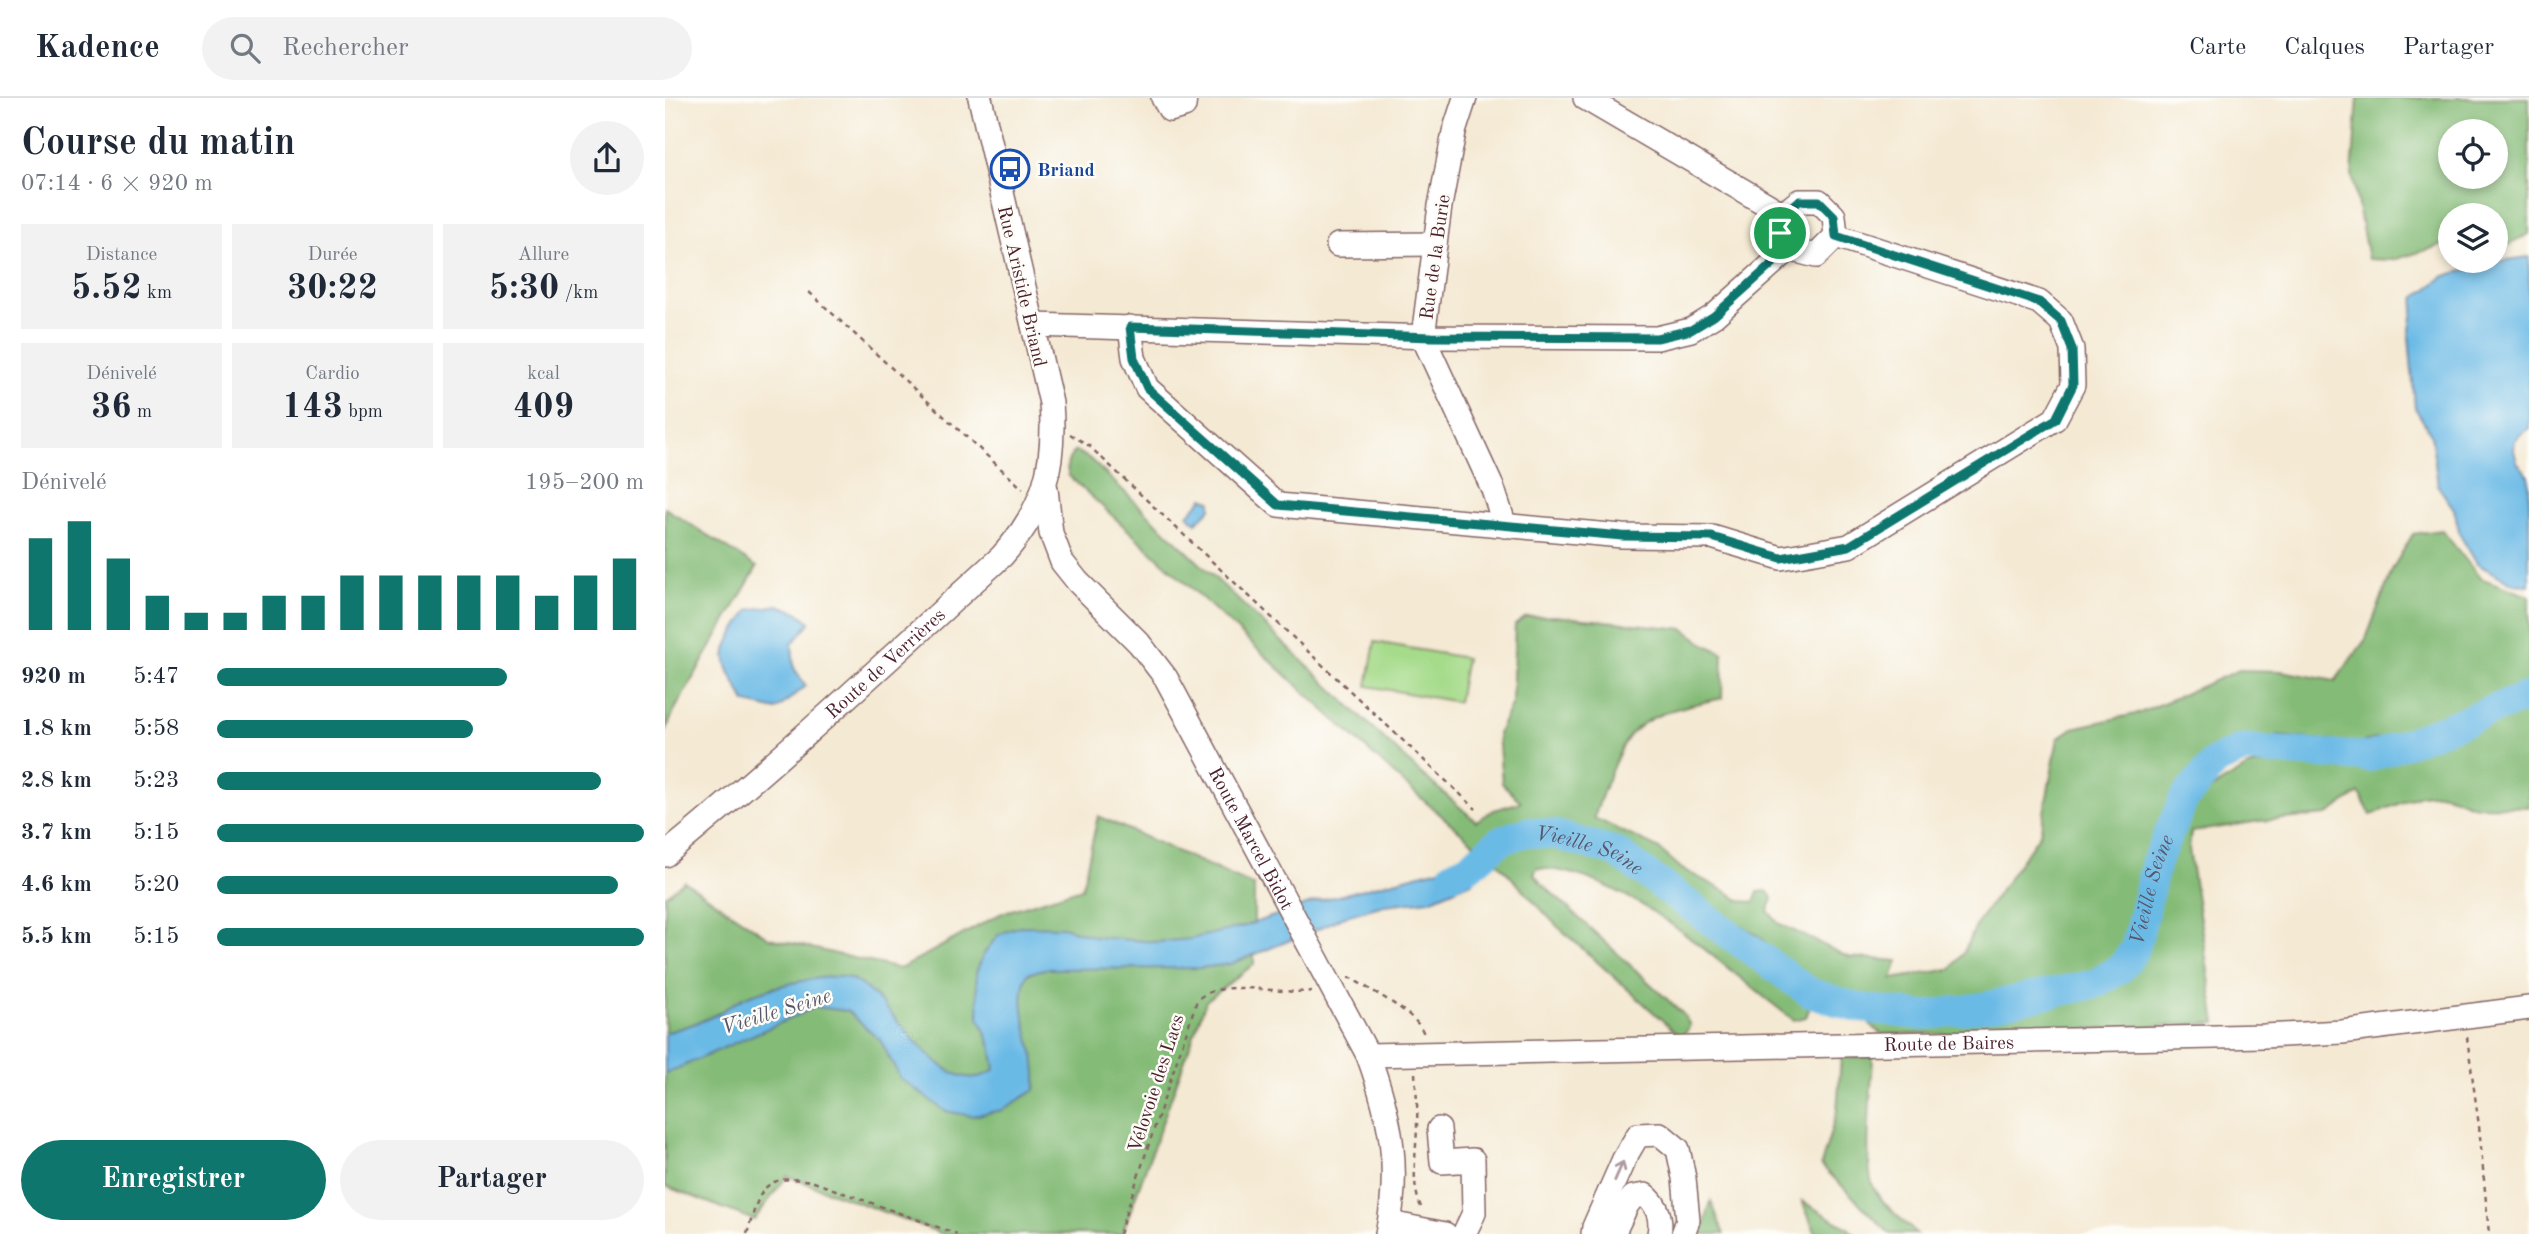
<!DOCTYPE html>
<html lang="fr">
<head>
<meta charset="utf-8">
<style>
	:root { --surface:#fff; --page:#f2f2f3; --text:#1f2937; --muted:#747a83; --line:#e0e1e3; --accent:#0f766e }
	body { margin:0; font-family:"Old Standard TT",serif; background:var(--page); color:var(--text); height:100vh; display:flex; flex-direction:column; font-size:26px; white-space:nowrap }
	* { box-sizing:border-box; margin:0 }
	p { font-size:23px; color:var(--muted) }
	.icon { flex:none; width:38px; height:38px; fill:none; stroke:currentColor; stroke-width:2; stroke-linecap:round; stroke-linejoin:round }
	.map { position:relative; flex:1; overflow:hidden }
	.drawer { display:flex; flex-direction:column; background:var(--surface); width:665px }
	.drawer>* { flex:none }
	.fabs { position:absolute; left:1773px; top:21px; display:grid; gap:14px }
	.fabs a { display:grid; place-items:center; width:70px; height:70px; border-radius:50%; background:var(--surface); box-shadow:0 4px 10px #0003; font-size:35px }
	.pin { position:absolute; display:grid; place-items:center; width:60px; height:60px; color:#fff; margin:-30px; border:4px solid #fff; border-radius:50%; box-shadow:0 2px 7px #0007 }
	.round { display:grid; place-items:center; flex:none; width:74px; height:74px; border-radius:37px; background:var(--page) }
	.overview { display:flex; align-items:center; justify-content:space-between; height:119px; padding:0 21px }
	h1 { font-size:38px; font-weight:600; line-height:52px }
	.figures { display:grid; grid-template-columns:repeat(3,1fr); gap:10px; height:119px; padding:7px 21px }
	.figures div { display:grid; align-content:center; border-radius:0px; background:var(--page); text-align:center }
	.figures b { font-size:35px; font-weight:600 }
	.figures small { font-size:19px; font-weight:400 }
	.figures p { font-size:19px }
	.chart { height:196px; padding:14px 21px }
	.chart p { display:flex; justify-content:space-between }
	.chart svg { width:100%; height:126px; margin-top:7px; stroke:var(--accent); stroke-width:6 }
	.cta { display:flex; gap:14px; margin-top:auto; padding:14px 21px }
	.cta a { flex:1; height:80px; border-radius:42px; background:var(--accent); color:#fff; font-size:28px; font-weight:600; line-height:80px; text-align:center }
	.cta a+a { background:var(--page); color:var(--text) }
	ul { padding:0 21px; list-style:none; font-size:23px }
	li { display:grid; grid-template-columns:112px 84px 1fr; align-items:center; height:52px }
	li i { height:18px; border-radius:9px; background:var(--accent) }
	header { display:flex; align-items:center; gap:42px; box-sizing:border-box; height:98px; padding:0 35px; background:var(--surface); border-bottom:2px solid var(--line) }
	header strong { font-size:33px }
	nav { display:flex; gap:38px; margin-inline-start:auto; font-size:24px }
	.search { width:490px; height:63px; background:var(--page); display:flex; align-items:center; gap:18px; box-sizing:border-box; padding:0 24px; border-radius:38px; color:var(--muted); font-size:26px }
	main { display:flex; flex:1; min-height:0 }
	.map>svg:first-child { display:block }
	.green { fill:#a6db8b; stroke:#787d5b; stroke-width:2 }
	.forest { fill:#84bb77; stroke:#676d51; stroke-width:2; fill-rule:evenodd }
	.water { fill:#6bbae6; stroke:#5a6c88; stroke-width:2 }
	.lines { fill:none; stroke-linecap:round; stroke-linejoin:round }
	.river { stroke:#6bbae6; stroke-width:30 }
	.minor-casing { stroke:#866666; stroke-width:26 }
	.path { stroke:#866666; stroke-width:2.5; stroke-dasharray:5 5; stroke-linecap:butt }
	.minor { stroke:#fff; stroke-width:23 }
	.oneway { stroke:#ae9aa0 }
	.route-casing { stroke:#fff; stroke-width:14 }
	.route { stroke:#0f766e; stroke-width:9 }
	.labels { text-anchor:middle; stroke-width:5; stroke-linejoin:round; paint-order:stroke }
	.transit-label { font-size:19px; font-weight:bold; fill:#164399; stroke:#fdfcf7; text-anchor:start }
	.street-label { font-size:19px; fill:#4a1f2b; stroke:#fdfcf7 }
	.water-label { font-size:21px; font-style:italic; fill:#56556c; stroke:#fdfcf7 }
</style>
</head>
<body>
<header>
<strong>Kadence</strong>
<div class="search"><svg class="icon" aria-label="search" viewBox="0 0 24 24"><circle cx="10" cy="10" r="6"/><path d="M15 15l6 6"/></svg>Rechercher</div>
<nav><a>Carte</a><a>Calques</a><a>Partager</a></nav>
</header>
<main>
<section class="drawer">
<div class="overview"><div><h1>Course du matin</h1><p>07:14 · 6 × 920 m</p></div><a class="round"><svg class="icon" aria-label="share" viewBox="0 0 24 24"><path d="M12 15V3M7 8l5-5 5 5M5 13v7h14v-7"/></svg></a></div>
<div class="figures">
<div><p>Distance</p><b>5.52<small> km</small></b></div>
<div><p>Durée</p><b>30:22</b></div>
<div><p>Allure</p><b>5:30<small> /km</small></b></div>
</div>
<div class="figures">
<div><p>Dénivelé</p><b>36<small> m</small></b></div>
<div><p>Cardio</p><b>143<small> bpm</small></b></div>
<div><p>kcal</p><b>409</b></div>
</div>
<div class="chart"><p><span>Dénivelé</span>195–200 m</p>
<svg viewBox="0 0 160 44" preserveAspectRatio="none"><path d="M5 44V12M15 44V6M25 44V19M35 44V32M45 44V38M55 44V38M65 44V32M75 44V32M85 44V25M95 44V25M105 44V25M115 44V25M125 44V25M135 44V32M145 44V25M155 44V19"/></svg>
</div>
<ul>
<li><b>920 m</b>5:47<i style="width:68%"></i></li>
<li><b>1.8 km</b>5:58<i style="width:60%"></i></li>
<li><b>2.8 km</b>5:23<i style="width:90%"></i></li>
<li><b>3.7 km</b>5:15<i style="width:100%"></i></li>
<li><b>4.6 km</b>5:20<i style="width:94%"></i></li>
<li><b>5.5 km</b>5:15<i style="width:100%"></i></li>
</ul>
<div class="cta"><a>Enregistrer</a><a>Partager</a></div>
</section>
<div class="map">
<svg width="1864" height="1136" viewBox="0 0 1864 1136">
	<rect width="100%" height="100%" fill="#fdfcf7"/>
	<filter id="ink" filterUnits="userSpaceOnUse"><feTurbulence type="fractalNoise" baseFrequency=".0143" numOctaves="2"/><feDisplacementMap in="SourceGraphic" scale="14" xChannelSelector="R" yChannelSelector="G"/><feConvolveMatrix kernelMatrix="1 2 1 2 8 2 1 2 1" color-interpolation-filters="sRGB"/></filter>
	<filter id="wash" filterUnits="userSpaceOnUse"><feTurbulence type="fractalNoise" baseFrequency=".00686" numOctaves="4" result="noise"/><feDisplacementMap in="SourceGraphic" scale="28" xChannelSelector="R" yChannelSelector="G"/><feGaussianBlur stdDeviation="1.57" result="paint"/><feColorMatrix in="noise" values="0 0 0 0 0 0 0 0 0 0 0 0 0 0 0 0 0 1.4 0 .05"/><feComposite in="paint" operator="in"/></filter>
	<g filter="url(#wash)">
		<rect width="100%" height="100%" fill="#f4e9d3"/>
		<!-- green -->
		<path class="green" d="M710 544 801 560 793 604 702 588Z"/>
		<!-- forest -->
		<path class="forest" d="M1693 0H1864V136L1838 150H1831L1830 117H1785V145L1728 162 1703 161 1687 76ZM1785 33H1830V79H1785Z
			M410 353 424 360 752 672 811 723 829 712 856 704 837 685 833 635 847 605 850 527 861 519 890 518 1019 531 1041 547 1058 555 1057 600C1028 607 988 612 966 636 953 651 936 699 929 720L993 750 1017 771 1066 796 1075 803 1089 804 1093 794 1102 793 1108 801 1103 813 1113 825 1183 859 1233 863 1227 881 1286 871 1299 854 1313 824 1375 736 1393 640 1408 630 1475 615 1574 572 1616 573 1670 583 1701 541 1728 470 1748 436 1777 432 1815 480 1864 498V589L1733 636 1693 645 1614 638 1579 641 1548 654 1506 711 1482 764 1465 851 1449 871 1423 882 1268 914 1234 911 1171 897 1132 878 1094 838 1038 805 971 758 910 732 866 726 842 729 812 748 743 689 404 378C400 367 403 361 410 353Z
			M0 410 92 469 9 613 0 635Z
			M1864 607V709L1810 708 1776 695 1755 697 1706 717 1694 695 1662 717 1595 723 1526 734 1524 751 1551 925 1318 936H1216L1195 917 1272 923 1426 895 1458 878 1476 854 1496 774 1524 709 1548 690 1583 669 1628 661 1679 672Z
			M433 718 589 788V866L541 903 457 1136H278L122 1078 89 1122 0 1088V798L19 783 104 840 235 871 337 815 417 790Z
			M857 742H882L950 768 1044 832 1136 901 1145 909 1141 919 1129 922C1057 870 964 773 872 770L869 776 876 785 1018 916 1025 927 1021 934 1015 938 891 827 831 763 846 747Z
			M1208 958C1207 988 1198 1063 1208 1088 1215 1104 1239 1124 1252 1136H1225L1156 1067 1172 1013 1176 960Z
			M1046 1103 1059 1136H1037Z
			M1137 1103 1183 1130 1189 1136H1151Z"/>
		<!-- water -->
		<path class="water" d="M1864 159V331L1856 336 1850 342 1849 352 1852 364 1864 378V487L1849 486 1812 466 1795 437 1789 411 1773 388 1766 336 1750 310 1744 238 1750 200 1780 178 1828 164Z
			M538 400 546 403V410L531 425 523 417Z
			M113 507 132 514 145 524 127 546 129 570 141 588 111 612 81 605C53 556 53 558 84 512Z
			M812 748 831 763 807 784 765 802 719 807 677 819 653 831 566 866 536 870 379 871 362 876C346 918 377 951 370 992L337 1012 307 1018 280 1013 235 980 215 942 182 913 151 909 0 976V935C15 930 32 926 46 919 59 913 70 903 83 898 104 890 162 874 183 880 227 894 277 1012 330 971L326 948 314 920 311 875 318 857 333 837 355 828 398 829 430 839 492 844 525 841 577 829 650 804 774 771 790 764Z"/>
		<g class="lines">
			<!-- river -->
			<path class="river" id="s1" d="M788 776 805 768 836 742 862 734 891 737 951 754 1144 894 1190 909 1259 918 1323 908 1430 886 1456 870 1470 851 1491 764 1519 701 1551 663 1578 651 1705 659 1864 598"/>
		</g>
	</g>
	<g filter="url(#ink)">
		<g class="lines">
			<defs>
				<g id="minor">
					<path d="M498 0 505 12 519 8 520 0"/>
					<path d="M800 0 789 34 775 108 758 239 828 391 840 428"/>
					<path d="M920 0 1118 116"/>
					<path d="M1134 103H1154L1169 118 1171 138 1151 158 1124 151 1115 135 1118 116Z"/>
					<path d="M673 147 770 146"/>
					<path d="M368 227 767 239 992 240 1026 232 1049 218 1124 151"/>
					<path d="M465 229 469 260 482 290 613 407 957 438 1047 439 1116 460 1184 448 1390 321 1408 287 1407 251 1396 223 1374 204 1171 138"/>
					<path id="s2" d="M381 391 386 435 397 464 413 484 474 545 501 580 703 957C726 1020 736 1069 722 1136"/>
					<path id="s3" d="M0 757C116 662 226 559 337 458 379 411 391 368 386 305L315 0"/>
					<path id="s4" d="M703 957 1599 938 1677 934 1864 910"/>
					<path d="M774 1031 777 1064 808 1062 809 1115 799 1136"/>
					<path d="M725 1125 780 1136"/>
					<path d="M928 1136 929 1129 959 1061 973 1037 995 1036 1013 1051 1019 1080 1023 1122 1018 1136"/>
					<path d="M948 1136 962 1107 968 1099 980 1097C993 1108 997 1120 994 1136"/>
				</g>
			</defs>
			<!-- minor casing -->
			<use href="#minor" class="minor-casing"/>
			<!-- path -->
			<path class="path" d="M144 194 358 391
				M405 336 423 347 811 711
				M683 880H686C704 892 755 916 759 937
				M1802 939 1814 1028 1824 1136
				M750 975C751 991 753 1008 752 1025 752 1053 744 1088 758 1113
				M82 1136C95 1094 95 1075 146 1083L292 1136
				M454 1136 532 902C557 878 616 898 647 893"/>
			<!-- minor -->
			<use href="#minor" class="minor"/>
		</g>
		<!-- one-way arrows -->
		<defs><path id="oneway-shaft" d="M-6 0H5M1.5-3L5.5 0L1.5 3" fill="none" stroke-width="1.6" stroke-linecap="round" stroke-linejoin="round" transform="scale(1.75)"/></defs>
		<use class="oneway" href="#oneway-shaft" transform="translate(954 1073) rotate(-66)"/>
	</g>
	<g class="lines" filter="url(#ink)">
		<defs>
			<path id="route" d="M1134 103H1154L1169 118 1171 138 1374 204 1396 223 1407 251 1408 287 1391 321 1184 448 1116 460 1047 439 957 438 613 407 482 290 469 260 465 229 767 239 992 240 1026 232 1049 218 1124 151C1111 127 1114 120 1134 103Z"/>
		</defs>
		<!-- route casing -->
		<use href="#route" class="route-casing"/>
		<!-- route -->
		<use href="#route" class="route"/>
	</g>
	<!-- icons -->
	<defs>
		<symbol id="bus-ring" viewBox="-11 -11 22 22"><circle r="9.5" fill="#fdfcf7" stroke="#1a4fb4" stroke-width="1.5"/><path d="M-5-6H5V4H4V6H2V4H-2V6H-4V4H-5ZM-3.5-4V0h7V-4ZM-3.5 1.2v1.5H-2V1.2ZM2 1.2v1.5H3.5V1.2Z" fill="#1a4fb4"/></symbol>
	</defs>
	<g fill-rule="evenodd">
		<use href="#bus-ring" x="323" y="49" width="44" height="44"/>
	</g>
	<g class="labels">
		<!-- transit labels -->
		<g class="transit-label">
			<text x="372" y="78">Briand</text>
		</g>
		<!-- street labels -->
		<g class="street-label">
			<text transform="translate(769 159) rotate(-82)" y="7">Rue de la Burie</text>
			<text transform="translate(358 188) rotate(77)" y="7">Rue Aristide Briand</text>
			<text dy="7" stroke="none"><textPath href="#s3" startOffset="292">Route de Verrières</textPath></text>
			<text dy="7" stroke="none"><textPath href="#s2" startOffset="413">Route Marcel Bidot</textPath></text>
			<text dy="7" stroke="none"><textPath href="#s4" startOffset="581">Route de Baires</textPath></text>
			<text transform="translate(490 985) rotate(-72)" y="7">Vélovoie des Lacs</text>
		</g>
		<!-- water labels -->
		<g class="water-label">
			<text dy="7" stroke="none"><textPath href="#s1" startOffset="152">Vieille Seine</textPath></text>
			<text dy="7" stroke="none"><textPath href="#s1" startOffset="824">Vieille Seine</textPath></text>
			<text transform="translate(111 913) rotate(-17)" y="7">Vieille Seine</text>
		</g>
	</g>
</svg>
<div class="fabs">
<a><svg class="icon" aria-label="locate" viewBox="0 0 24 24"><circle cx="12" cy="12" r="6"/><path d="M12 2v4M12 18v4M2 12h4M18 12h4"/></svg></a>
<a><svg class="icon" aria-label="layers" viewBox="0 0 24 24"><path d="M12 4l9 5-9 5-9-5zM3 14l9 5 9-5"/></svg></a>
</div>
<div class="pin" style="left:1115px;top:135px;background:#1e9e55"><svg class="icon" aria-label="arrive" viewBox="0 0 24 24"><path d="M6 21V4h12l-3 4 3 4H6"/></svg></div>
</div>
</main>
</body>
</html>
